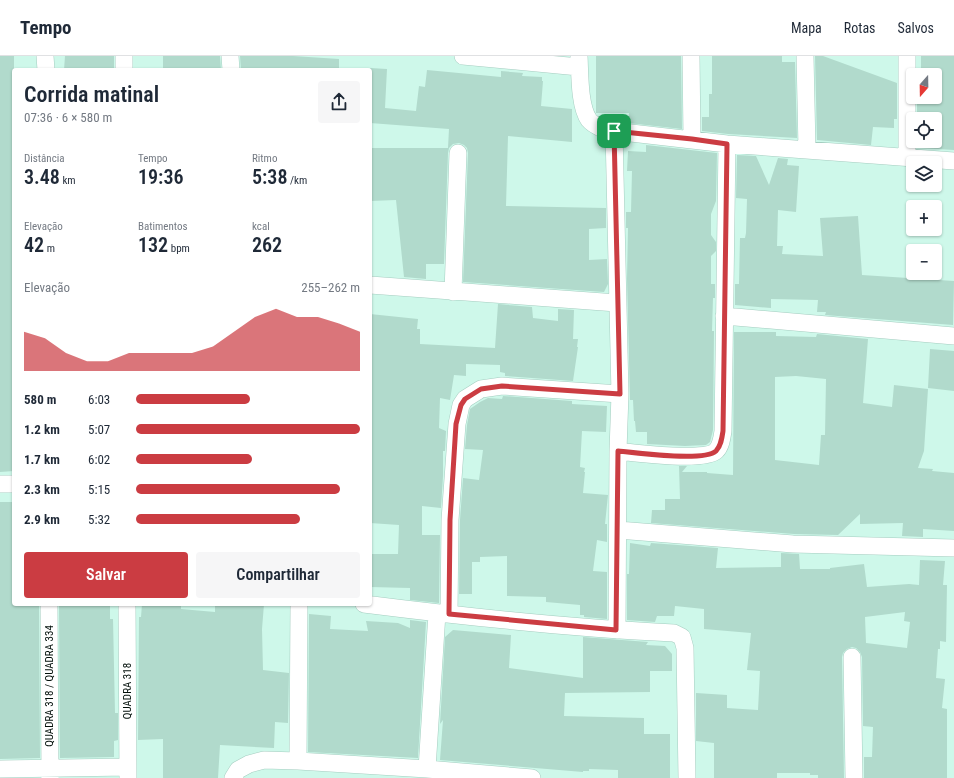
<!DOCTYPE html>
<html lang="pt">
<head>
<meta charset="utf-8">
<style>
	:root { --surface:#fff; --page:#f6f6f7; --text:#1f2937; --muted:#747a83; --line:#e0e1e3; --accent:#cb3c42 }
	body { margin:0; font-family:"Roboto Condensed",sans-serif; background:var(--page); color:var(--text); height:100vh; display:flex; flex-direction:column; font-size:15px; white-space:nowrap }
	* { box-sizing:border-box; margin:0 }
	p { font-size:13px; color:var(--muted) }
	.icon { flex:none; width:22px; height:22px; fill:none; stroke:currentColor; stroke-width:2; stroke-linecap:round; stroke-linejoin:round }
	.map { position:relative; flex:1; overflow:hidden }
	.sheet { position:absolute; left:12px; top:12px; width:360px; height:538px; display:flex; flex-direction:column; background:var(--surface); border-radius:4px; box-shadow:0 1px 3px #0004 }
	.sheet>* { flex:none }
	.needle { width:26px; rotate:200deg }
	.controls { position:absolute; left:906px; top:12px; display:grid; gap:8px }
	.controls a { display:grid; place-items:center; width:36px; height:36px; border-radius:4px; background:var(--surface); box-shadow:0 1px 3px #0004; font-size:20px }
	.pin { position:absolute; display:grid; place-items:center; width:34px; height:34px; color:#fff; margin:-17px; border-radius:8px; box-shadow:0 2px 6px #0006 }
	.round { display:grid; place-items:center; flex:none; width:42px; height:42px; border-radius:4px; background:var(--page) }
	.head { display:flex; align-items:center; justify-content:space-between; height:68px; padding:0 12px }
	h1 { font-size:22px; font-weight:600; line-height:30px }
	.stats { display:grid; grid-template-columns:repeat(3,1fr); gap:6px; height:68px; padding:4px 12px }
	.stats div { display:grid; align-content:center }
	.stats b { font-size:20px; font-weight:600 }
	.stats small { font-size:11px; font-weight:400 }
	.stats p { font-size:11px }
	.chart { height:112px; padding:8px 12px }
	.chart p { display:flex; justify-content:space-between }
	.chart svg { width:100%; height:72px; margin-top:4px; fill:var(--accent); opacity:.7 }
	.primary-button { display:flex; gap:8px; margin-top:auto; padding:8px 12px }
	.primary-button a { flex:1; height:46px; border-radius:4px; background:var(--accent); color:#fff; font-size:16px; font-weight:600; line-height:46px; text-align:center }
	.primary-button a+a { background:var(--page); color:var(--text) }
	ul { padding:0 12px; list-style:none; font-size:13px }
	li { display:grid; grid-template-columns:64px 48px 1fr; align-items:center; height:30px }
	li i { height:10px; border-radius:5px; background:var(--accent) }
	header { display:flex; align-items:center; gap:24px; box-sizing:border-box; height:56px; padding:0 20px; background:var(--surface); border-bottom:1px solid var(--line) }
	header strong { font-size:19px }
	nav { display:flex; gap:22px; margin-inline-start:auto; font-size:14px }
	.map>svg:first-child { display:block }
	.building { fill:#b1dacc; fill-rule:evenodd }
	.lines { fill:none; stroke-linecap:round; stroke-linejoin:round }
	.minor-casing { stroke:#a5cdc0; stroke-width:18 }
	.minor { stroke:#fff; stroke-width:17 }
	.route-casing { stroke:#fff; stroke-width:8 }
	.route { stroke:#cb3c42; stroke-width:5 }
	.labels { text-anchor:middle; stroke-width:3; stroke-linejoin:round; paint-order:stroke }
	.street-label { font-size:11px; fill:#020f0a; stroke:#fff }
</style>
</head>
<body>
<header>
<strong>Tempo</strong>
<nav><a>Mapa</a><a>Rotas</a><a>Salvos</a></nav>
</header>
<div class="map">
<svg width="954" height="722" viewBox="0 0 954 722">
	<rect width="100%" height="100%" fill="#cef8ea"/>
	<!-- building -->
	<path class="building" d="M0 0H14V415L0 416Z
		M65 0H114V14H64Z
		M163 0H220L221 14H163Z
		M240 0H293L339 3V14H241Z
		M596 0H681L682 73 628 67 629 57H596Z
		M712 0H782V6H795L797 82 728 78 702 75V61H709V38H712Z
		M815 0H823L897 27V63H894V72L873 71 871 89 817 84Z
		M921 0H954V94L921 92V85H935V63H917V41H935V19H921Z
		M370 12 387 13 385 52 416 55 419 30 425 31 427 14 501 21V15L523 17 522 20 542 21V25H543L541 50 572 53V86L508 80 506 150 606 152V172L589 173V204L607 203 608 228 604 236 463 226 468 97 467 92 464 89 459 87 453 88 449 92 448 97 444 208H426V223L404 221 396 144 370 145V92H448L449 73 370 67Z
		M646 89 717 97 716 145 711 158V179L716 186V195L711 200V228H715V242H713L712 275H714L713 374 710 386 706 389 685 390 647 388V376H636L635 365H634L633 344H630L627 223 628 172H626V156H631L632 115H627L628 95 646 96Z
		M737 99 756 100 769 129 778 102 788 103 787 109 799 110 796 156 778 154 777 190H783L782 198 823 200 820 162 858 160 862 219 954 225 953 269 825 259 826 256H817L818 244 771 243V252L735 249V228H739L740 182H745L746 177 747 143 736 142Z
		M498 248 532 251 533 262 558 265V253L574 254 573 283H578L577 291H578L573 325 505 320V317L500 316V309L466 308V320L454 319 450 344 440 342 439 372 446 375 445 395H443V420L441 452 422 450V479H440L439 547 410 544V532L370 531V498H398L399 469 370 467V375L372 345H370V258L418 263 417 273H420V288L495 292Z
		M734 276H776V280L816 281 817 278 868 283 863 347 892 351 894 329 928 333 924 395 918 412 933 413 932 415 954 417V475L923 473V481L902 480 903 467 860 468V458L838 479 794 478 651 467 652 454H665V443H680L679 410H687L682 416H707V417L733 419ZM796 320 826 323 825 379H821L819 409 775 404V321Z
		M930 293 954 295V335L928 332Z
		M503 340 572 345V348L607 350 606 376 582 375 580 411 585 412 584 416H585L583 437 608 439 605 468H607V486L597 484 593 515 607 516V563L584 561V559H580V549L546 546V541L507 540V500L480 501V506H472V538H459L460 464 463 422 479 424 483 394 465 393 467 369 470 353 480 346 488 342 502 343Z
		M0 446H14V548H39L40 702 0 703Z
		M630 487 650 490 651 487 718 492 716 512 781 511V497L799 498 800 513H830V512L864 508 867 531 909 528 919 529 920 504 945 505 943 529H947L946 586 940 585V593H938L936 622 945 623 942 652 947 653V722H864V701H872L873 671 863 670 862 601 860 596 856 592 852 591 847 593 843 597 842 601 844 722H818V719H810V717H777V722H714V687L696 685V637L727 639V652L758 654 760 615 747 614 751 577 704 573V553L675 550 674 560H657L655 566 627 564V518H629ZM905 556 904 565 910 566 907 592 866 587 865 561Z
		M59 548H110V563H113L115 657H118V684L114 685V701L60 702Z
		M142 548H181V553L215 556V548H264L262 573 263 614 289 617 288 667 275 666 274 692 220 689 218 722H163V683L138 684 139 561H141Z
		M309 558 331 560 330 573 368 575 366 565 398 567 410 572V564L426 566 418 702 308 696Z
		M453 574 511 579 509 612 583 622V581L648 586 646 589 665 590 672 598V615H650V636L565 637 564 660 644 662V678H670V722H618V714L589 713V715H583V716L440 704 443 664 440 668 445 581Z"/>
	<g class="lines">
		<defs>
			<path id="minor" d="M45 0 46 14
				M124 0V14
				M230 0 231 14
				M463 0 579 11
				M579 0C580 17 579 50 589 64 593 69 599 71 605 74L727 88 954 105
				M691 0 692 83
				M805 0 807 93
				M907 0V101
				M614 75 620 338 618 395 617 574
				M370 229 617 247
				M453 236 458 97
				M724 260 954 280
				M618 395C635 397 705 406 716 395 721 390 722 382 723 375L727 88
				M0 428H14
				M618 474 793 488 954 492
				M49 548 50 722
				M127 548 128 722
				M364 548C467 561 570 572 674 577L682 581 685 592 687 722
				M449 558 450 464 457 368 461 349 465 343 481 333 502 330 620 338
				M852 601 854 722
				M298 705 299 548
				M0 713 128 711
				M427 713 437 557
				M233 722 238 714 249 708 264 704 298 705 427 713 532 722"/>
		</defs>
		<!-- minor casing -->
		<use href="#minor" class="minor-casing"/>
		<!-- minor -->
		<use href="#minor" class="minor"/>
	</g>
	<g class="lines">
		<defs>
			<path id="route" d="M614 75 692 83 727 88 723 375C722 382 721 390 716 395 704 406 636 397 618 395L616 574 449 558 450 464 456 368 461 349 465 343 481 333 502 330 620 338Z"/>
		</defs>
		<!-- route casing -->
		<use href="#route" class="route-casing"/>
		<!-- route -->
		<use href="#route" class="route"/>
	</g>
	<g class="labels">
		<!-- street labels -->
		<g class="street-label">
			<text transform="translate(49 630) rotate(-90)" y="4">QUADRA 318 / QUADRA 334</text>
			<text transform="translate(127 635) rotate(-90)" y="4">QUADRA 318</text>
		</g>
	</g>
</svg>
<div class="controls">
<a><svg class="needle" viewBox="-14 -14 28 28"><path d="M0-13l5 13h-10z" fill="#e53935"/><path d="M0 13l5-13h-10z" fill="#747a83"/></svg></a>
<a><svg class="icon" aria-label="locate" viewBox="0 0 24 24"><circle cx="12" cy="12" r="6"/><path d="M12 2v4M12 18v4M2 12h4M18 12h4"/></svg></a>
<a><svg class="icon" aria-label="layers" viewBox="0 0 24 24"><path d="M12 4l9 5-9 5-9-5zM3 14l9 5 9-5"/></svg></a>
<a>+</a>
<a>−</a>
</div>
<div class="pin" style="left:614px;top:75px;background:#1e9e55"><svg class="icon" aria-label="arrive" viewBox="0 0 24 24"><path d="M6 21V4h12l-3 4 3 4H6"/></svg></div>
<section class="sheet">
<div class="head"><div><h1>Corrida matinal</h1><p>07:36 · 6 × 580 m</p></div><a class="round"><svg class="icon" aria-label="share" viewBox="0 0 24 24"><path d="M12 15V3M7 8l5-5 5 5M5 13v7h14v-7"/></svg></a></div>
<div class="stats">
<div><p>Distância</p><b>3.48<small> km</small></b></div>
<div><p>Tempo</p><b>19:36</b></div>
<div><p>Ritmo</p><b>5:38<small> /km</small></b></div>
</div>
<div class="stats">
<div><p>Elevação</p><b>42<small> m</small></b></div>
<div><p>Batimentos</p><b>132<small> bpm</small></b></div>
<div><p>kcal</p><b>262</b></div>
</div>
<div class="chart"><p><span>Elevação</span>255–262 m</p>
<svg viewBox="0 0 160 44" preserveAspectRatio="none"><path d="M0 44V20L10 24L20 33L30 38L40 38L50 33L60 33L70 33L80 33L90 29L100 20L110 11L120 6L130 11L140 11L150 15L160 20V44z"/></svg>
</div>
<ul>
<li><b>580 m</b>6:03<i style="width:51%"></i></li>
<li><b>1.2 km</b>5:07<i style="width:100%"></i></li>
<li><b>1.7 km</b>6:02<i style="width:52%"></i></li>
<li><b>2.3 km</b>5:15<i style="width:91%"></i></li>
<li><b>2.9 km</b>5:32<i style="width:73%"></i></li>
</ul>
<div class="primary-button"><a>Salvar</a><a>Compartilhar</a></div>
</section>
</div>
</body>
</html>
